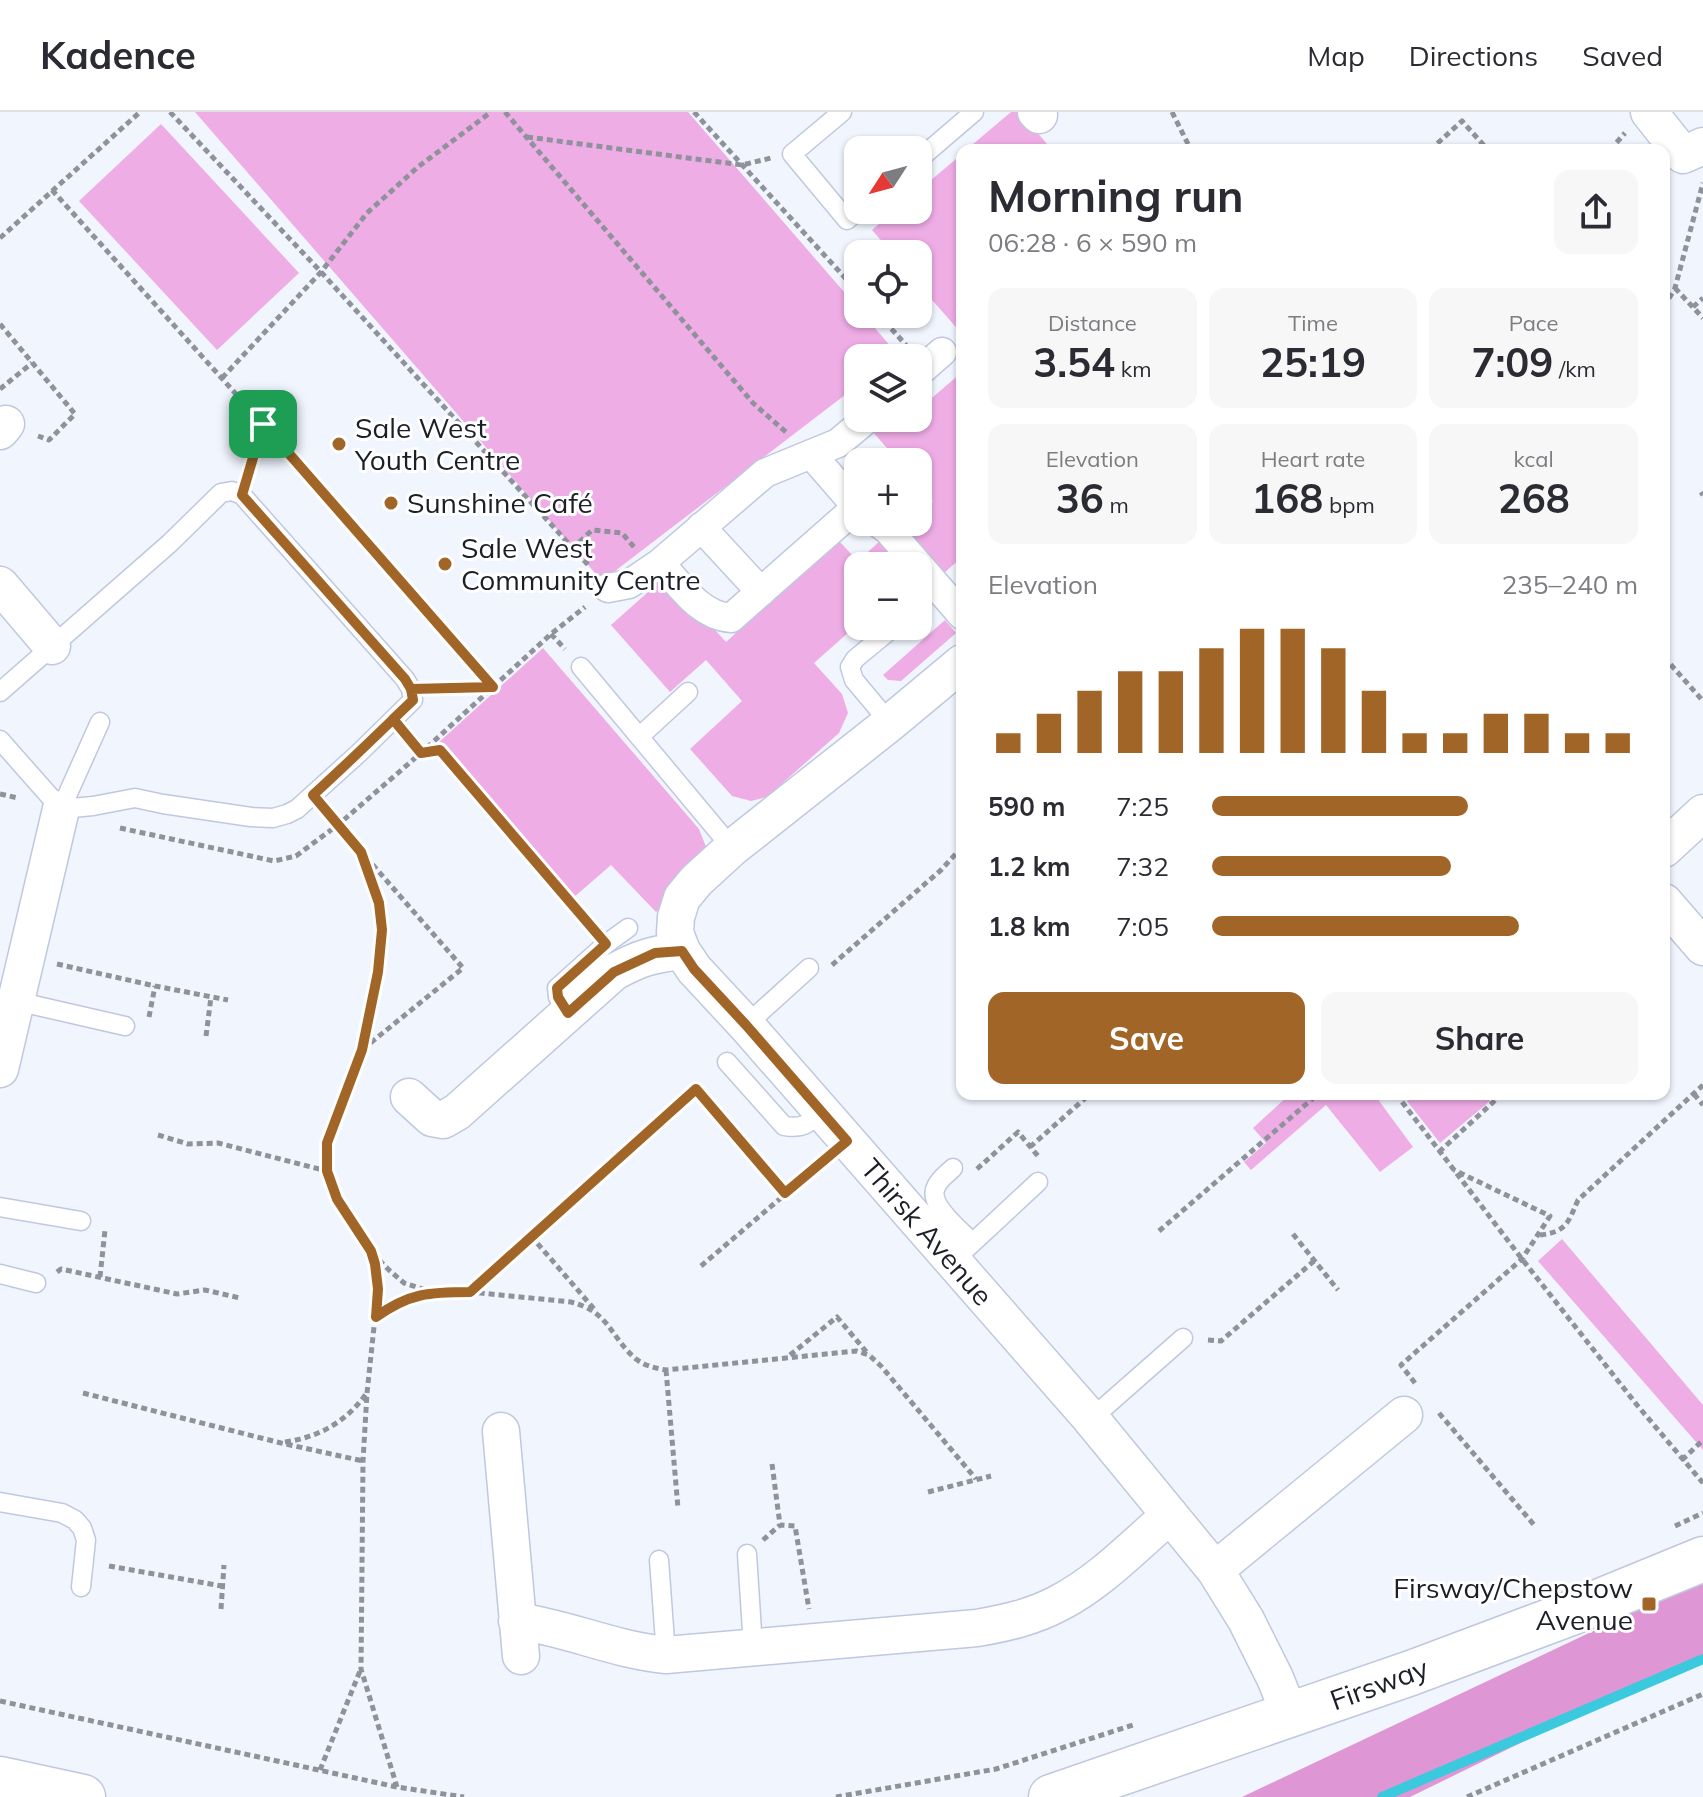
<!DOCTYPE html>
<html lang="en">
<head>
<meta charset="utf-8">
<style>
	:root { --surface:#fff; --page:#f7f7f7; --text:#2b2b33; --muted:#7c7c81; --line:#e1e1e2; --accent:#a16527 }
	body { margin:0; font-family:Mulish,sans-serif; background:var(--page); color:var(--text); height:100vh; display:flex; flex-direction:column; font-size:30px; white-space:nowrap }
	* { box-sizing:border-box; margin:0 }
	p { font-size:26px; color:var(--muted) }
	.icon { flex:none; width:44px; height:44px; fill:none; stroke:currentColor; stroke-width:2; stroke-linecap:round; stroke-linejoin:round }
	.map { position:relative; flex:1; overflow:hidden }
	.side { position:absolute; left:956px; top:32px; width:714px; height:956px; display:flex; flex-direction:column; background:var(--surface); border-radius:16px; box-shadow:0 2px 6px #0004 }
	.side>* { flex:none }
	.needle { width:52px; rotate:234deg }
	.tools { position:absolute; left:844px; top:24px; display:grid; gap:16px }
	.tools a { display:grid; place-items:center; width:88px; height:88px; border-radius:16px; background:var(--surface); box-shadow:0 2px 6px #0004; font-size:40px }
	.pin { position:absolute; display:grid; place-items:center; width:68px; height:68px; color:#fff; margin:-34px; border-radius:16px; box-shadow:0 4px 12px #0006 }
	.round { display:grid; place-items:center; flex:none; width:84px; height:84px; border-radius:16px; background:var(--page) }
	.headline { display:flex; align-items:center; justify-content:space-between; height:136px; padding:0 32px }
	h1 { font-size:44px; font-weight:700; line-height:60px }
	.figures { display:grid; grid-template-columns:repeat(3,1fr); gap:12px; height:136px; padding:8px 32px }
	.figures div { display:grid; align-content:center; border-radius:16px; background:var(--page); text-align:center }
	.figures b { font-size:40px; font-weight:700 }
	.figures small { font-size:22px; font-weight:400 }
	.figures p { font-size:22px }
	.chart { height:224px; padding:16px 32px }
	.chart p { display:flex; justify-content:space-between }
	.chart svg { width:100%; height:144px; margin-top:8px; stroke:var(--accent); stroke-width:6 }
	.button { display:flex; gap:16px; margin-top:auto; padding:16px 32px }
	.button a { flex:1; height:92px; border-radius:16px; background:var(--accent); color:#fff; font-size:32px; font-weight:700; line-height:92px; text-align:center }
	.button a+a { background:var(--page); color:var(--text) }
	ul { padding:0 32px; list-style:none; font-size:26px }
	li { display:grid; grid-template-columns:128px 96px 1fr; align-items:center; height:60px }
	li i { height:20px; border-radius:10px; background:var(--accent) }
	header { display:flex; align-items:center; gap:48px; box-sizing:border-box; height:112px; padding:0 40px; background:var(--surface); border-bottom:2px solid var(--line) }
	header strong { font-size:38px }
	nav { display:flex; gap:44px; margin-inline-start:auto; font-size:28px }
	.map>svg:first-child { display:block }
	.green { fill:#efade6 }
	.forest { fill:#df96d5 }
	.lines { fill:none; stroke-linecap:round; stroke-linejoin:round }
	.stream { stroke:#3bc9dd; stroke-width:10 }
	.service-casing { stroke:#c0c8df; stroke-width:21 }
	.pedestrian-casing { stroke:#c0c8df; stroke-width:31 }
	.minor-casing { stroke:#c0c8df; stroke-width:39 }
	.tertiary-casing { stroke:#c0c8df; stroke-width:47 }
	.path { stroke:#8f929b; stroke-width:5; stroke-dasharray:6 4; stroke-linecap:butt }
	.service { stroke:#fff; stroke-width:18 }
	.pedestrian { stroke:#fff; stroke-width:28 }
	.minor { stroke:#fff; stroke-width:36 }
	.tertiary { stroke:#fff; stroke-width:44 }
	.route-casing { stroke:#fff; stroke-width:16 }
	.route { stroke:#a16527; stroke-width:10 }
	.poi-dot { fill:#a16527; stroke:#fff; stroke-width:3 }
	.labels { text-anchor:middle; stroke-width:6; stroke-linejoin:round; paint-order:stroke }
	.poi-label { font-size:28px; fill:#1c1f27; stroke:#fff; text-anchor:start }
	.street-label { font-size:28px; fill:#1c1f27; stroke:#fff }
</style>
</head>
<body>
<header>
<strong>Kadence</strong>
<nav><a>Map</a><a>Directions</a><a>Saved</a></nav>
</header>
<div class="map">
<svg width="1703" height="1685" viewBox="0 0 1703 1685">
	<rect width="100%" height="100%" fill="#f1f5fe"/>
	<!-- green -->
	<path class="green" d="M195 0H688L858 196V202H863L898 243 894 246H858V273L602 469Z
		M1011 0H1020L1052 38H966Z
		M161 12 299 161 217 238 79 89Z
		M962 42V222L918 172V142H893L872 118 895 98H918V79Z
		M962 260V362L958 366 962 370V445L943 462 903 415 908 410H918V402L933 389 918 372V350H899L873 320 888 306H918V298Z
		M838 428 858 449 881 428 904 454H858V512L814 551 842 582 848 601 839 621 767 685 751 689 732 684 690 637 742 589 706 548 670 580 611 513 666 464 726 530Z
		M945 508 956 521 901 569 888 568 883 563Z
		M543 536 699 717 708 740 676 785 656 800 611 753 573 786 438 631Z
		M1290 982H1374L1413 1035 1380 1060 1326 993 1251 1058 1244 1050 1266 1031 1253 1016Z
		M1415 982H1484L1490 989 1440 1031 1407 989Z
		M1562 1127 1703 1293V1338L1538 1149Z"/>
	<!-- forest -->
	<path class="forest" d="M1703 1467V1544L1643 1571 1410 1685H1242Z"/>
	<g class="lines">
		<!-- stream -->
		<path class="stream" d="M1382 1685 1703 1547"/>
		<defs>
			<path id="service" d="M842 0 792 42 847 108 858 98
				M918 48 974 0
				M581 555 732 736
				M0 580 170 431 221 381 232 379 242 383 405 567 411 577 413 588 359 641 297 697 287 702 273 706 251 705 163 692 135 686 93 694 61 697 0 628
				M890 611 854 568 850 555 855 547 895 514
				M639 625 688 580
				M61 697 100 610
				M16 889 125 914
				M568 901 558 885 557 876 606 832 628 816
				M746 913 809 856
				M727 950 784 1014C803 1017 808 1012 821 1000
				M953 1056C947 1062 939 1067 936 1075 927 1092 961 1119 972 1130
				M0 1095 81 1109
				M953 1149 1038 1070
				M0 1162 36 1171
				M1091 1307 1183 1226
				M0 1390 62 1401 75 1408 82 1416 86 1428 81 1475
				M747 1442 753 1535
				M659 1448 666 1543"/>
			<path id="pedestrian" d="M918 261 942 240
				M811 342 858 396
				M877 410 888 418 962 503
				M701 415 761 480
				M660 451C680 473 700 504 731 506L857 395
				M608 476 629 472 660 451 765 361 838 331 868 306"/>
			<path id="minor" d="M1036 0 1039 3
				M1649 0 1683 43 1703 34
				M0 319 6 312
				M0 473 52 534
				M962 551 890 611 732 736 696 769 682 786 676 805 675 821 682 839 694 857 746 913 1091 1307 1215 1458 1246 1508 1275 1566 1290 1603
				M1664 737 1703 701
				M1664 790 1703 835
				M0 957 61 697
				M409 985 432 1006 443 1008 457 1000 614 860C640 846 653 842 682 839
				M501 1319 521 1544
				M1215 1458 1404 1303
				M517 1509C568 1516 614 1538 666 1543L977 1516C1006 1511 1033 1505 1059 1491 1100 1470 1135 1433 1170 1403"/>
			<path id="tertiary" d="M0 1667 83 1685
				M1051 1685 1411 1561 1571 1501 1703 1447"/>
		</defs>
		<!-- service casing -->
		<use href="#service" class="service-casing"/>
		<!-- pedestrian casing -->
		<use href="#pedestrian" class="pedestrian-casing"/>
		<!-- minor casing -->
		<use href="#minor" class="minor-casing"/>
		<!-- tertiary casing -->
		<use href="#tertiary" class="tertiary-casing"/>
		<!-- path -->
		<path class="path" d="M170 0 321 160 590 455
			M505 0 753 291 787 321
			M694 0 858 180
			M1172 0 1191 38
			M527 25 742 53 771 46
			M1430 38 1462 9 1488 38
			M1610 38 1625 21
			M52 78 263 312 493 575
			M0 126 140 0
			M1675 176 1703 206
			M1664 195 1675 176 1703 71
			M1693 195 1703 186
			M878 202 906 233
			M0 212 75 302 49 328 38 324
			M222 266 321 160 367 101 418 55 491 0
			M0 277 32 251
			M249 361 263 313
			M1701 380 1703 383
			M572 437 592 418 622 421 634 435
			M551 522 565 537
			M1664 545 1703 589
			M434 576 492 575
			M408 625 421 641 440 638 590 813
			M0 682 18 686
			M329 701 361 740 379 791 382 818 378 860 362 938 327 1031V1059L331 1071 337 1087 371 1139 375 1152 378 1177 367 1281 363 1349 361 1557 397 1675
			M120 716 274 749 296 744 339 712 421 641 551 522 585 495
			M57 852 155 874 228 888
			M832 853 941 758 962 735
			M149 905 155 874
			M206 924 211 885
			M363 937 463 856 365 744
			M1396 982 1522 1147 1637 1293 1703 1371
			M1694 982 1703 993
			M158 1023 188 1032 218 1031 327 1059
			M1030 1035 1090 982
			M1439 1040 1502 982
			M977 1057 1018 1020 1038 1044
			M1159 1119 1318 982
			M1293 1122 1338 1178
			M1540 1123C1566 1120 1568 1111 1578 1088L1703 973
			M531 1124 595 1198
			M372 1141 389 1158 404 1171 432 1180H470L571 1190C610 1200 610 1225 636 1247 645 1254 655 1256 666 1258L856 1239 869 1243 881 1254 976 1367
			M701 1154 822 1051
			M57 1160 61 1157 177 1182 205 1178 240 1186
			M100 1165 105 1118
			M470 1180 696 977 785 1081
			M376 1205 392 1193 431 1180
			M1208 1228 1221 1229 1314 1149
			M790 1243 837 1205 869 1243
			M666 1258 678 1396
			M1415 1271 1401 1253 1522 1147 1550 1104 1454 1058
			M83 1281 281 1331 363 1349
			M1439 1301 1535 1414
			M285 1330C319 1325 346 1310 366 1282
			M1682 1348 1703 1328
			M772 1352 780 1413 795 1414 809 1497
			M928 1380 991 1364
			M1675 1414 1703 1401
			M763 1428 780 1413
			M109 1454 222 1474
			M221 1497 224 1453
			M0 1589 397 1675 464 1685
			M320 1658 360 1559
			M836 1685 996 1657 1136 1612
			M1467 1685 1703 1582"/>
		<!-- service -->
		<use href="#service" class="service"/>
		<!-- pedestrian -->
		<use href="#pedestrian" class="pedestrian"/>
		<!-- minor -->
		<use href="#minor" class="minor"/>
		<!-- tertiary -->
		<use href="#tertiary" class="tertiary"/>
	</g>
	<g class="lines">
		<defs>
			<path id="route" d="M263 312 242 383 405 567 411 577 413 588C380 620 347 652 313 683L361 740 379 791 382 818 378 860 362 938 327 1031V1059L337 1087 371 1139 375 1152 378 1177 376 1205C409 1181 430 1180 470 1180L696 977 785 1081 847 1029 746 913 694 857 682 839 655 841 614 860 568 901 558 885 557 876 606 832 440 638 421 641 393 607 413 588 411 577 493 575 263 312"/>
		</defs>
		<!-- route casing -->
		<use href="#route" class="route-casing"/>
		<!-- route -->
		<use href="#route" class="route"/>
	</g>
	<!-- markers -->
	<g class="poi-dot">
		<circle cx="339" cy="332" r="8"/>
		<circle cx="391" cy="391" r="8"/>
		<circle cx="445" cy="452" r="8"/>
		<rect x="1641" y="1484" width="16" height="16" rx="4"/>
	</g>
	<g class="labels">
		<!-- poi labels -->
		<g class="poi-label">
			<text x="355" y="326">Sale West<tspan x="355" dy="32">Youth Centre</tspan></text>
			<text x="407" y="401">Sunshine Café</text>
			<text x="461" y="446">Sale West<tspan x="461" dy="32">Community Centre</tspan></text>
			<text x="1633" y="1486" text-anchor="end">Firsway/Chepstow<tspan x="1633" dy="32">Avenue</tspan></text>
		</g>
		<!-- street labels -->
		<g class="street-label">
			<text transform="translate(927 1120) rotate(49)" y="10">Thirsk Avenue</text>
			<text transform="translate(1379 1572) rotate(-20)" y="10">Firsway</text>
		</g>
	</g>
</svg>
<div class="tools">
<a><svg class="needle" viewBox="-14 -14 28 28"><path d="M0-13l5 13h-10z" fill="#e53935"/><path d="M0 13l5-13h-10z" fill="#7c7c81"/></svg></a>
<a><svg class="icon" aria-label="locate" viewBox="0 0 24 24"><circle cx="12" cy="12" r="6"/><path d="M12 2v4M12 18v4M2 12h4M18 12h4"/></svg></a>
<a><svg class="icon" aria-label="layers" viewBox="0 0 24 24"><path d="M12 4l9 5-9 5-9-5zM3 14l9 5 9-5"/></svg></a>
<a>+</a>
<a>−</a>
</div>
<div class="pin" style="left:263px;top:312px;background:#1e9e55"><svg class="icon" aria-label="arrive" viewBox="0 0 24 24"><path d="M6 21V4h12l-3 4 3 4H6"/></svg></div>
<section class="side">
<div class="headline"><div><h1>Morning run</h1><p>06:28 · 6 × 590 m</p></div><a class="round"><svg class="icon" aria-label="share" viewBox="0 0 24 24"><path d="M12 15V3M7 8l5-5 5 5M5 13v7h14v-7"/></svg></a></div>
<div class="figures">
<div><p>Distance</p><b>3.54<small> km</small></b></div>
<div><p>Time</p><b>25:19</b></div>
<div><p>Pace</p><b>7:09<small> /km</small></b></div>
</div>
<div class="figures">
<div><p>Elevation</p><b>36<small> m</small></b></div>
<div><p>Heart rate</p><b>168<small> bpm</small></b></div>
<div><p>kcal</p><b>268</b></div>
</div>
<div class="chart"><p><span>Elevation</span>235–240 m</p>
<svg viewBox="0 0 160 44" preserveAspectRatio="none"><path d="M5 44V38M15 44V32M25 44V25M35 44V19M45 44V19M55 44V12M65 44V6M75 44V6M85 44V12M95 44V25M105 44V38M115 44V38M125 44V32M135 44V32M145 44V38M155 44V38"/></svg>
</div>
<ul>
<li><b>590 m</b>7:25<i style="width:60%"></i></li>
<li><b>1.2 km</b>7:32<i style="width:56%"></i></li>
<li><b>1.8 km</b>7:05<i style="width:72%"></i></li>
</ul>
<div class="button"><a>Save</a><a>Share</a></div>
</section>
</div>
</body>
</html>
